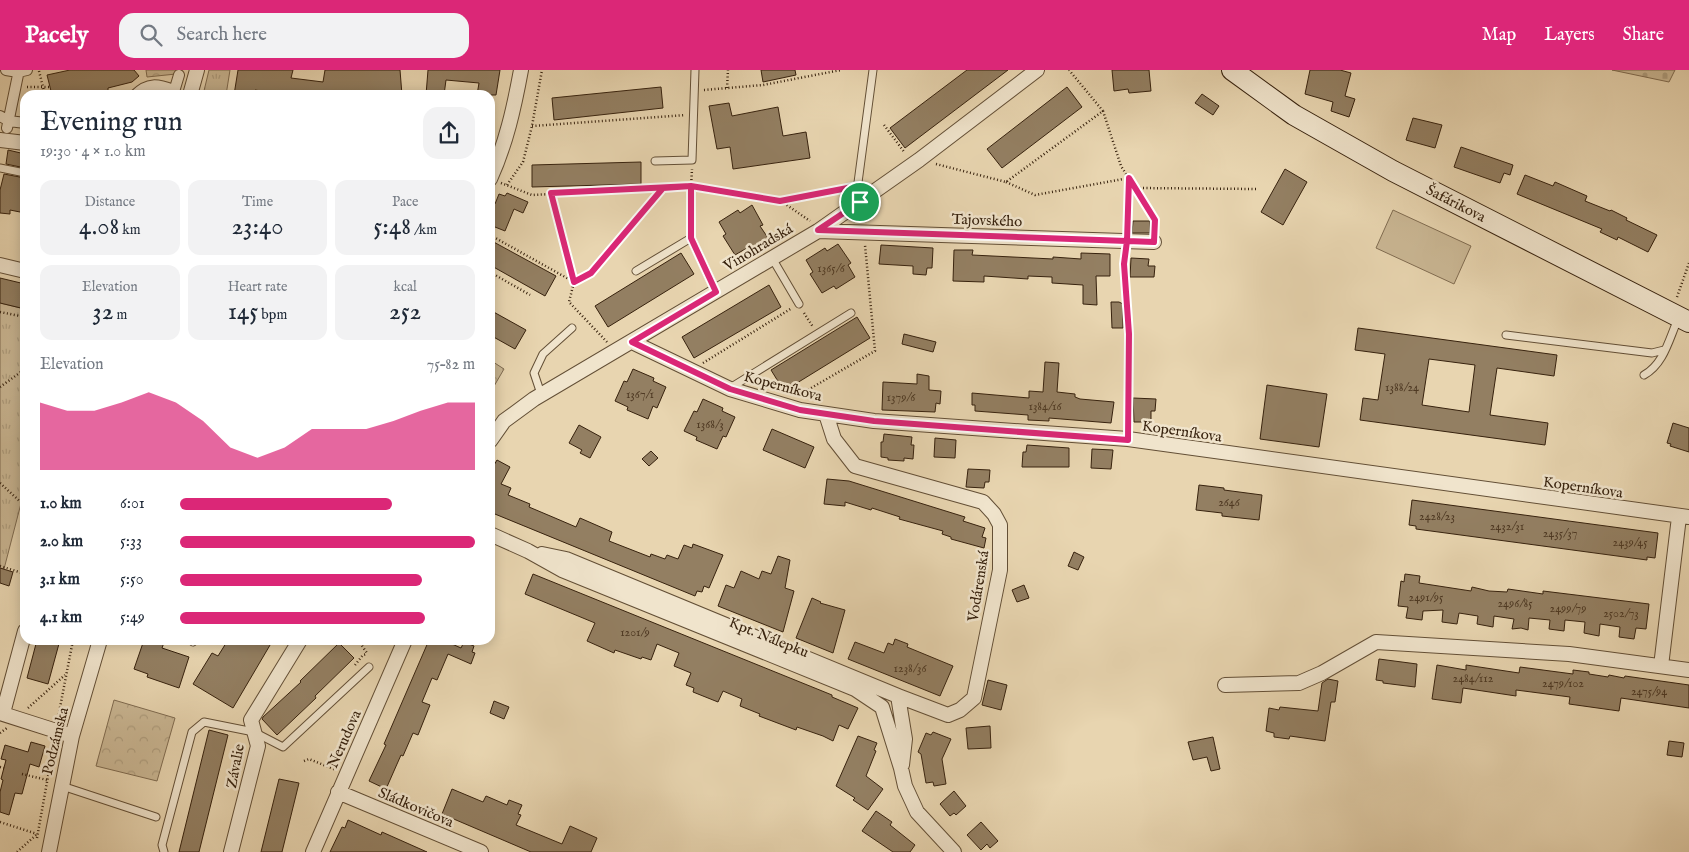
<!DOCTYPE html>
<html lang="en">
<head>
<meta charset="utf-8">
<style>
	:root { --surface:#fff; --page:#f2f2f3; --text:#1f2937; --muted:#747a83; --accent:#db2777 }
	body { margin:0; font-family:"IM FELL English",serif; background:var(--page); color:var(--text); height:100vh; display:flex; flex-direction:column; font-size:19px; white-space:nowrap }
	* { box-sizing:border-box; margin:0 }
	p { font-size:16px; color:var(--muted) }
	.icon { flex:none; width:28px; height:28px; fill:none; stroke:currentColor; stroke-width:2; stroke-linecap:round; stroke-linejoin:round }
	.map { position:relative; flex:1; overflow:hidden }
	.drawer { position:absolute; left:20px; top:20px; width:475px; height:555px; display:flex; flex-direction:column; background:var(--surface); border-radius:15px; box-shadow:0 2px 12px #0003 }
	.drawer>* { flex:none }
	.pin { position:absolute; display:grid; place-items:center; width:42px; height:42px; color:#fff; margin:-21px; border:2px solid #fff; border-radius:50%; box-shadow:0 1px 5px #0007 }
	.round { display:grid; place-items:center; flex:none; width:52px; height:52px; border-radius:15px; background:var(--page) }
	.headline { display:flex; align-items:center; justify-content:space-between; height:85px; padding:0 20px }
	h1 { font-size:28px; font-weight:600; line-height:38px }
	.stats { display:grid; grid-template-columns:repeat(3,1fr); gap:8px; height:85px; padding:5px 20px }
	.stats div { display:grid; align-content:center; border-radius:12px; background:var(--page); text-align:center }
	.stats b { font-size:25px; font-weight:600 }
	.stats small { font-size:14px; font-weight:400 }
	.stats p { font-size:14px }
	.chart { height:140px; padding:10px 20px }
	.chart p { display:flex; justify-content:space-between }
	.chart svg { width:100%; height:90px; margin-top:5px; fill:var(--accent); opacity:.7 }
	ul { padding:0 20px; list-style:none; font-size:16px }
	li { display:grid; grid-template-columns:80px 60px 1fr; align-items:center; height:38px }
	li i { height:12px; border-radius:6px; background:var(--accent) }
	header { display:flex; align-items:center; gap:30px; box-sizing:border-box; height:70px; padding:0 25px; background:var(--accent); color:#fff }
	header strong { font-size:24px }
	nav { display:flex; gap:28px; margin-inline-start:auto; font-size:18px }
	.search { width:350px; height:45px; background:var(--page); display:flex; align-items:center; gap:12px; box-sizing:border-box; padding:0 18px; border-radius:15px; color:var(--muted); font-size:19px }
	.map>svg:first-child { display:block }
	.grass { fill:url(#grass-tufts); stroke:#806c51 }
	.forest { fill:url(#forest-crowns); stroke:#806c51 }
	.cemetery { fill:url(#cemetery-stones); stroke:#806c51 }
	.pitch { fill:#cab794; stroke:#806c51 }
	.building { fill:#937f62; stroke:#37220e; fill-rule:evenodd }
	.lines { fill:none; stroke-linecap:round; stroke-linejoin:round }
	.service-casing { stroke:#634f36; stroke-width:9 }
	.pedestrian-casing { stroke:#634f36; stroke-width:12 }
	.minor-casing { stroke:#634f36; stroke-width:16 }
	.secondary-casing { stroke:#37220e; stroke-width:22 }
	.path { stroke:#37220e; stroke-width:2.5; stroke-dasharray:1 2.5; stroke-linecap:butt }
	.service { stroke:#f0e4cc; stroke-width:7 }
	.pedestrian { stroke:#f0e4cc; stroke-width:10 }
	.minor { stroke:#f0e4cc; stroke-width:14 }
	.secondary { stroke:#f0e4cc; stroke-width:20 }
	.route-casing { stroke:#fff; stroke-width:10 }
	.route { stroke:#db2777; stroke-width:6 }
	.labels { text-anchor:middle; stroke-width:5; stroke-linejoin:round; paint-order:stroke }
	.number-label { font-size:12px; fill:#4e3923 }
	.street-label { font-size:15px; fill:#37220e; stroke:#f0e4cc }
</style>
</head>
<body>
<header>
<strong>Pacely</strong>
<div class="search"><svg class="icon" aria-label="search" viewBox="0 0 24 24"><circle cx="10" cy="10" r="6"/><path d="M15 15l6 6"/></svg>Search here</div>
<nav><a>Map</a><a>Layers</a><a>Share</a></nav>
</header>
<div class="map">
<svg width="1689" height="782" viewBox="0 0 1689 782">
	<defs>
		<pattern id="grass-tufts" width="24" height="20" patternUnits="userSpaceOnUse" patternTransform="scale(1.25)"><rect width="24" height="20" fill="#cab794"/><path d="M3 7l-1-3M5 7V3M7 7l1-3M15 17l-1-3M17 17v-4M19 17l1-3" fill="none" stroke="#ae9d7e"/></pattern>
		<pattern id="forest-crowns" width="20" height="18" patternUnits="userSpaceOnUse" patternTransform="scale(1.25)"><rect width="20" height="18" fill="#cab794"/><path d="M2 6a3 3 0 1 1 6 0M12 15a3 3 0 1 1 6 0" fill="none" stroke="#ae9d7e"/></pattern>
		<pattern id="cemetery-stones" width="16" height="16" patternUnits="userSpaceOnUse" patternTransform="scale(1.25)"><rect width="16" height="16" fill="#cab794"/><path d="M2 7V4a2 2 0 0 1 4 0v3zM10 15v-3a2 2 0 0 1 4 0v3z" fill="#ae9d7e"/></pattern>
	</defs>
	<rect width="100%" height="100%" fill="#e8d5b0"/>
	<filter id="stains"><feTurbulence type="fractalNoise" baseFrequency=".004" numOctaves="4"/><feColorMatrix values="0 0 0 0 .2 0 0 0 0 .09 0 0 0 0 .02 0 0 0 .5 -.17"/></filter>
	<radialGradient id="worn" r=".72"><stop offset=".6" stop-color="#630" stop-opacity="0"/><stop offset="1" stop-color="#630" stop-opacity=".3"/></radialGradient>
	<!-- grass -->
	<path class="grass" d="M209 0H230L226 25H203Z
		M0 233 25 239V418L4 499 0 498Z"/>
	<!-- forest -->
	<path class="forest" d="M146 0H178L176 4 147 7Z
		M490 290 504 299 490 323Z
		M114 630 175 648 157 711 96 696Z"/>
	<!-- cemetery -->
	<path class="cemetery" d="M1612 0H1675L1669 12Z"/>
	<!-- pitch -->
	<path class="pitch" d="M1393 140 1471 176 1454 214 1376 178Z"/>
	<!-- building -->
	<path class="building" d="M70 0H134L139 6 132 12 108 18V22L96 25H52L47 5Z
		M238 0H293L291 8 323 12 325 0H400L402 25H286L255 20 254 25H234Z
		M428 0H500L496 25H477L479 13 446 10 444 25H426Z
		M761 0H795L796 5 763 12Z
		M967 0H1008L905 78 890 58Z
		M1112 0H1149L1151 21 1129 23 1128 19 1114 21Z
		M1310 0H1340L1351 3 1345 26 1355 29 1349 47 1331 41 1333 32 1305 24Z
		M661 17 663 38 554 50 552 28Z
		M1067 17 1082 37 1002 98 987 79Z
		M1202 24 1219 36 1213 45 1195 33Z
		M729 33 732 46 778 37 783 66 806 62 810 88 733 99 730 77 717 79 709 36Z
		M1413 48 1442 55 1435 78 1406 70Z
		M1461 77 1513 95 1510 105 1504 103 1500 113 1454 97Z
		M8 80 25 84V98L6 94Z
		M641 92V114L532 117V95Z
		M1285 99 1307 112 1283 155 1261 142Z
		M4 104 25 108V143L10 140V144L0 143V120Z
		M1525 105 1553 116 1555 112 1587 126 1585 131 1610 141 1611 140 1627 148 1626 150 1657 165 1648 182 1618 167 1617 170 1600 162 1602 159 1517 124Z
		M507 123 528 132 523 143 514 139 505 161 490 155V136L495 134 499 124 505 126Z
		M752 135 763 155 760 156 768 168 749 180 747 178 735 185 723 166 726 164 719 152 738 140 740 143Z
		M1133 151H1150V163H1132Z
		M490 170 556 206 545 226 490 195Z
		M838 174 851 193 848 195 855 207 836 219 834 216 822 223 810 204 813 202 806 190 825 178 827 181Z
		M881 175 933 178 932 198H927L926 205 913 204V196L879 194Z
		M954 180H973L972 185 1053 189V187L1081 189V183L1110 184V206H1096L1097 235 1083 234V215L1052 213V207L1028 206V209L984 206V212L953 211Z
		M681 183 694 204 608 257 595 236Z
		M1131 188 1149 189 1148 196H1155L1154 207H1130Z
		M0 208 25 214V239L0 233Z
		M769 215 781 237 694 288 682 267Z
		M1111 232H1119L1123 234V258H1112Z
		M490 240 526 260 515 279 490 265Z
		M857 247 870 268 784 321 771 300Z
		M1358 258 1557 285 1554 306 1497 298 1490 345 1548 353 1545 375 1360 350 1363 328 1378 330 1385 284 1355 280ZM1429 289 1475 295 1469 342 1422 335Z
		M904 264 936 272 933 282 902 274Z
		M1045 292 1059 293 1057 322 1075 324V327L1080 329 1114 332 1111 353 1049 348V351L1028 350V345L975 341V335H972V323L1029 328V321L1043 322Z
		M633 299 654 308 653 311 666 317 657 338 653 336 648 349 627 340 628 337 615 331 624 311 627 312Z
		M917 304 929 306V320L941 321 940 334 936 333 935 342 882 340 883 312 917 314Z
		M1267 315 1327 324 1319 377 1260 369Z
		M1133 328 1156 329 1155 341H1151V352H1134Z
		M703 329 723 338 722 341 735 347 726 367 723 366 717 379 696 370 697 367 684 361 694 341 697 342Z
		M1673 353 1689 358V382L1670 376 1671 374 1667 373Z
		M579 355 601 367 590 388 580 383 582 380 569 373Z
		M772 359 814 377 805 398 763 380Z
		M884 364 912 367 911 375H914L913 389 904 388V391L888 390V388L881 387V372H883Z
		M935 368 956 370 955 388 934 387Z
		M1027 375 1069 378V397H1022L1023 382H1026Z
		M1092 379 1113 380 1111 399 1091 398Z
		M651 381 658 388 649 396 642 389Z
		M497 390 510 397 501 414 511 418 508 425 530 434 529 437 555 448 576 457 580 448 612 462 609 471 650 487 651 484 665 489 667 485 678 489 684 475 692 478 693 474 723 485 709 518 704 516 702 522 697 521 695 526 490 442V409L492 410 494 405 490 402Z
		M968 399 990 400 989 412H985L984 418 966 417Z
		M827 409 849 411 965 447 963 451 985 458 982 467 986 468 984 478 951 469V467L942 464 943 461 899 449 900 447 872 438 871 440 845 432V436L824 434Z
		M1199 415 1224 418V420L1262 425 1259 450 1222 446V443L1196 440Z
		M1412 430 1658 463 1655 488 1647 487V490L1416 459V456L1409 455Z
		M1074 482 1084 487 1078 500 1068 496Z
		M778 486 790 490 785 518 794 521 783 562 718 536 726 515 734 518 741 501 759 509 762 501 771 504Z
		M0 498 13 502 9 516 0 513Z
		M533 504 832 625V627L858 638 848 659 839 655 833 671 823 666 797 657 796 660 759 646 760 644 740 636 742 629 723 621 718 632 693 622 694 618 686 615 691 603 674 596 679 583 657 574 651 590 642 587 641 589 615 580 614 583 587 571 595 553 525 524Z
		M1405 504 1420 506 1419 513 1471 521 1472 517 1489 521 1507 522 1508 519 1543 524V521L1649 534 1646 559 1636 558 1634 569 1619 567 1620 557 1600 554 1599 566 1584 563 1585 552 1565 550 1564 561 1549 559 1550 550 1529 548 1528 560 1521 558 1512 559 1514 549 1494 546 1493 557 1477 554 1478 546 1459 543 1457 554 1442 552 1443 540 1423 541 1422 550 1406 548 1408 537 1398 536 1401 511 1404 512Z
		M1024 515 1029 528 1017 532 1012 520Z
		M812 528 821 532 820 533 845 540 833 583 796 568Z
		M895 569 908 574 907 577 953 596 940 626 848 589 855 572 884 583 888 573 893 575Z
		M37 570H60L48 614 27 608Z
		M144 570H165L162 578 189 587 179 618 147 607 148 604 134 599Z
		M228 570H273L233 638 193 614 212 583 218 586Z
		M429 570H443L461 578 464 572 474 576 472 582 475 583 471 594 448 584 437 610 432 608 422 632 430 635 418 665 413 663 403 686 401 685 386 719 369 711 386 675 384 674Z
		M339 573 354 588 315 626 316 628 277 665 262 649 263 647 301 612 300 611Z
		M1379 589 1417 594 1415 617 1383 613V611L1376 610Z
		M1437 595 1466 600V595L1519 603 1520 597 1573 604V600L1589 602V604L1608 607 1609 605 1624 608 1625 606 1689 615V638L1621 628 1619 641 1569 634 1570 627 1516 620V626L1463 618 1461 633 1432 629Z
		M1328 609 1338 611 1335 632H1331L1325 671 1290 666 1289 669 1274 667V663L1266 661 1269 638 1279 640 1280 637 1318 641 1322 613Z
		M988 610 1007 615 1001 640 982 635Z
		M494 631 509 637 504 649 490 643Z
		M990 656 991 678 968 679 966 658Z
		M209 660 228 665 199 782H179Z
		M933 662 951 669 942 689 946 714 934 716 933 712 926 713 921 684 918 682 926 663 931 665Z
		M858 666 877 673 874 680 876 681 866 706 883 719 868 740 853 730 855 728 836 716Z
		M1213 667 1220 699 1211 701 1207 687 1193 690 1188 672Z
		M1669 671 1684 673 1682 687 1667 685Z
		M31 672 45 676 39 697 30 694 22 724 15 723 9 745 0 742V722L3 710 1 709 6 690 1 689 5 675 28 682Z
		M279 709 299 713 282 782H261Z
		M452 719 483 732 486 726 507 735 509 730 522 735 518 744 521 745 516 755 562 774 570 756 597 768 591 782H531L442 744Z
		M954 721 966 736 956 745 954 743 950 746 940 734Z
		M876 741 892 752 890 755 915 775 910 782H893L862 761Z
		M348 750 381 765 382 762 427 782H330L342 757 345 758Z
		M981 752 998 771 990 778 987 774 981 780 967 765Z"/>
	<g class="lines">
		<defs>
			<path id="service" d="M655 91 692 90 695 0
				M0 98 25 103
				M860 132 857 120 873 0
				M772 188 799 234
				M636 201 691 168 716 222
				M1506 265 1652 283 1664 280
				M1644 305C1664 294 1669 269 1678 249
				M730 318 851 243
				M543 323 539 318 534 303 543 284 572 258
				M193 572 194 570
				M62 716 156 747
				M164 782 162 775 192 662 204 652 254 662 283 677 369 597"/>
			<path id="pedestrian" d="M6 0 18 2 27 0
				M135 25C148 12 158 14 173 20
				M173 25 179 5
				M0 46 9 51 25 53
				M7 58 19 0"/>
			<path id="minor" d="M190 25 197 0
				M0 70 25 73
				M490 109C506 74 514 38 521 0
				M818 161 1154 172
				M0 195 25 201
				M632 272 730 319 800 340 874 351 1128 369 1689 447
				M826 344 834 369 855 396 983 432 994 444 1000 455V500L974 628 960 640 948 645 898 626
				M490 371 504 351 534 329 818 161 919 90 1037 0
				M490 464 528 481 562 500 855 619 882 637 901 698 905 716 917 742 954 782
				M542 484 566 489 898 626 905 669 902 695
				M1661 596 1679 447
				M1225 615 1299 613 1322 603 1376 572 1569 584 1689 600
				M0 643 72 666
				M3 643 25 561
				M338 722 481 782
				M49 782 72 666 100 570
				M231 782 258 676 251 650 300 570
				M313 782 405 570"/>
			<path id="secondary" d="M1232 0 1294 45 1393 101 1689 252"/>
		</defs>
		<!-- service casing -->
		<use href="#service" class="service-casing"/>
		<!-- pedestrian casing -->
		<use href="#pedestrian" class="pedestrian-casing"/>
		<!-- minor casing -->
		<use href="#minor" class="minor-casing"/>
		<!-- secondary casing -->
		<use href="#secondary" class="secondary-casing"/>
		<!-- path -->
		<path class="path" d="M39 1 45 25
			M27 17H50
			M727 18 728 0
			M704 20 763 15 841 0
			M1103 41 1121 96 1155 150V160
			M884 55 905 83
			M532 56 685 45
			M936 94 1006 112 1103 41 1069 0
			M1006 112 1035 125 1129 108 1128 159
			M501 113 532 125 691 117 692 99
			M507 115 523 92 532 56 542 0
			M1136 118 1257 119
			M551 124 574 212
			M781 131 810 151
			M691 159V117L780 131 848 118
			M490 165 574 212
			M1125 185 1124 194 1129 264 1128 356
			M490 202 530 225
			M1677 227 1689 193
			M0 242 25 247
			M804 243 813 257
			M490 271 492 273 490 276
			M607 272 569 232 574 212 591 203 663 118
			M703 293 792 238
			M0 317 25 299
			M799 325 875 281 865 175
			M0 413 25 436
			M0 496 22 503
			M358 570 367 583
			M355 595 363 585 367 584
			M28 638 65 605
			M58 648 73 570
			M0 663 7 658
			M304 691 309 689 336 700
			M0 697 4 698
			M22 704 47 710
			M0 752 37 764
			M37 768 54 673
			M17 782 36 765"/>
		<!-- service -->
		<use href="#service" class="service"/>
		<!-- pedestrian -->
		<use href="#pedestrian" class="pedestrian"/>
		<!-- minor -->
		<use href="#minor" class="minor"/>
		<!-- secondary -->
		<use href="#secondary" class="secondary"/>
	</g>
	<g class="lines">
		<defs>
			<path id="route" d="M860 132 858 116 780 131 691 116 551 123 574 212 591 203 663 118 691 116V168L716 222 632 272 730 319 800 340 874 351 1128 370 1129 264 1124 194 1127 171 1129 108 1155 150 1154 172 1127 171 818 160 860 132"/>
		</defs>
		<!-- route casing -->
		<use href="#route" class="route-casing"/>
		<!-- route -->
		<use href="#route" class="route"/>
	</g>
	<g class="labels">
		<!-- number labels -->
		<g class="number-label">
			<text x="831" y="202">1365/6</text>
			<text x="1402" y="321">1388/24</text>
			<text x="640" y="328">1367/1</text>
			<text x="901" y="331">1379/6</text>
			<text x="1045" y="340">1384/16</text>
			<text x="710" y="358">1368/3</text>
			<text x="1229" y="436">2646</text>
			<text x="1437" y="450">2428/23</text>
			<text x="1507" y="460">2432/31</text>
			<text x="1560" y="467">2435/37</text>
			<text x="1630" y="476">2439/45</text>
			<text x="1426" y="531">2491/95</text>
			<text x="1515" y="537">2496/85</text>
			<text x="1568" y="542">2499/79</text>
			<text x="1621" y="547">2502/73</text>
			<text x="635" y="566">1201/9</text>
			<text x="910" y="602">1238/36</text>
			<text x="1473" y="612">2484/112</text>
			<text x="1563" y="617">2479/102</text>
			<text x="1649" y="625">2475/94</text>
		</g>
		<!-- street labels -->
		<g class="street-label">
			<text transform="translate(1456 133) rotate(27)" y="5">Šafárikova</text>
			<text transform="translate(987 150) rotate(2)" y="5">Tajovského</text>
			<text transform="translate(758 177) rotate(-31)" y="5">Vinohradská</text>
			<text transform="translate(783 316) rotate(15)" y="5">Koperníkova</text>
			<text transform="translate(1182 361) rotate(8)" y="5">Koperníkova</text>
			<text transform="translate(1583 417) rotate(8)" y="5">Koperníkova</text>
			<text transform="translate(978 516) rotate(-81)" y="5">Vodárenská</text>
			<text transform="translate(769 567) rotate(22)" y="5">Kpt. Nálepku</text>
			<text transform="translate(344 669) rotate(-66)" y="5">Nerudova</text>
			<text transform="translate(55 671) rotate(-76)" y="5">Podzámska</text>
			<text transform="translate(235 696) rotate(-79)" y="5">Závalie</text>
			<text transform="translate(416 737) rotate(23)" y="5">Sládkovičova</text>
		</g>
	</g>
	<rect width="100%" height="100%" filter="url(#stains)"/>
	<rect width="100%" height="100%" fill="url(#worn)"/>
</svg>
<div class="pin" style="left:860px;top:132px;background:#1e9e55"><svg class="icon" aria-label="arrive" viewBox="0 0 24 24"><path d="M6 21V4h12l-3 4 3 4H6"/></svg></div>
<section class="drawer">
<div class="headline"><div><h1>Evening run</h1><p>19:30 · 4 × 1.0 km</p></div><a class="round"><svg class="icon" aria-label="share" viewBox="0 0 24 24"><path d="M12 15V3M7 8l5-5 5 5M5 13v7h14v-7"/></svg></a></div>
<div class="stats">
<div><p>Distance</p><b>4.08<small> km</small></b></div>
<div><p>Time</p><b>23:40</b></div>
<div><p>Pace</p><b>5:48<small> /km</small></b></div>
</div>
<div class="stats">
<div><p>Elevation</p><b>32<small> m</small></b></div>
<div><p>Heart rate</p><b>145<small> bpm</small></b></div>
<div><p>kcal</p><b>252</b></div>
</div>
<div class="chart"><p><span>Elevation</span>75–82 m</p>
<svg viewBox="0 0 160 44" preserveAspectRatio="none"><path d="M0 44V11L10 15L20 15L30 11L40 6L50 11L60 20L70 33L80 38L90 33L100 24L110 24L120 24L130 20L140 15L150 11L160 11V44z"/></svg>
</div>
<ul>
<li><b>1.0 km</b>6:01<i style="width:72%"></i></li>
<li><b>2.0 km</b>5:33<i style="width:100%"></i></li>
<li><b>3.1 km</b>5:50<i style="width:82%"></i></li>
<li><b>4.1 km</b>5:49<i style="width:83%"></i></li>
</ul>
</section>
</div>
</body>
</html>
